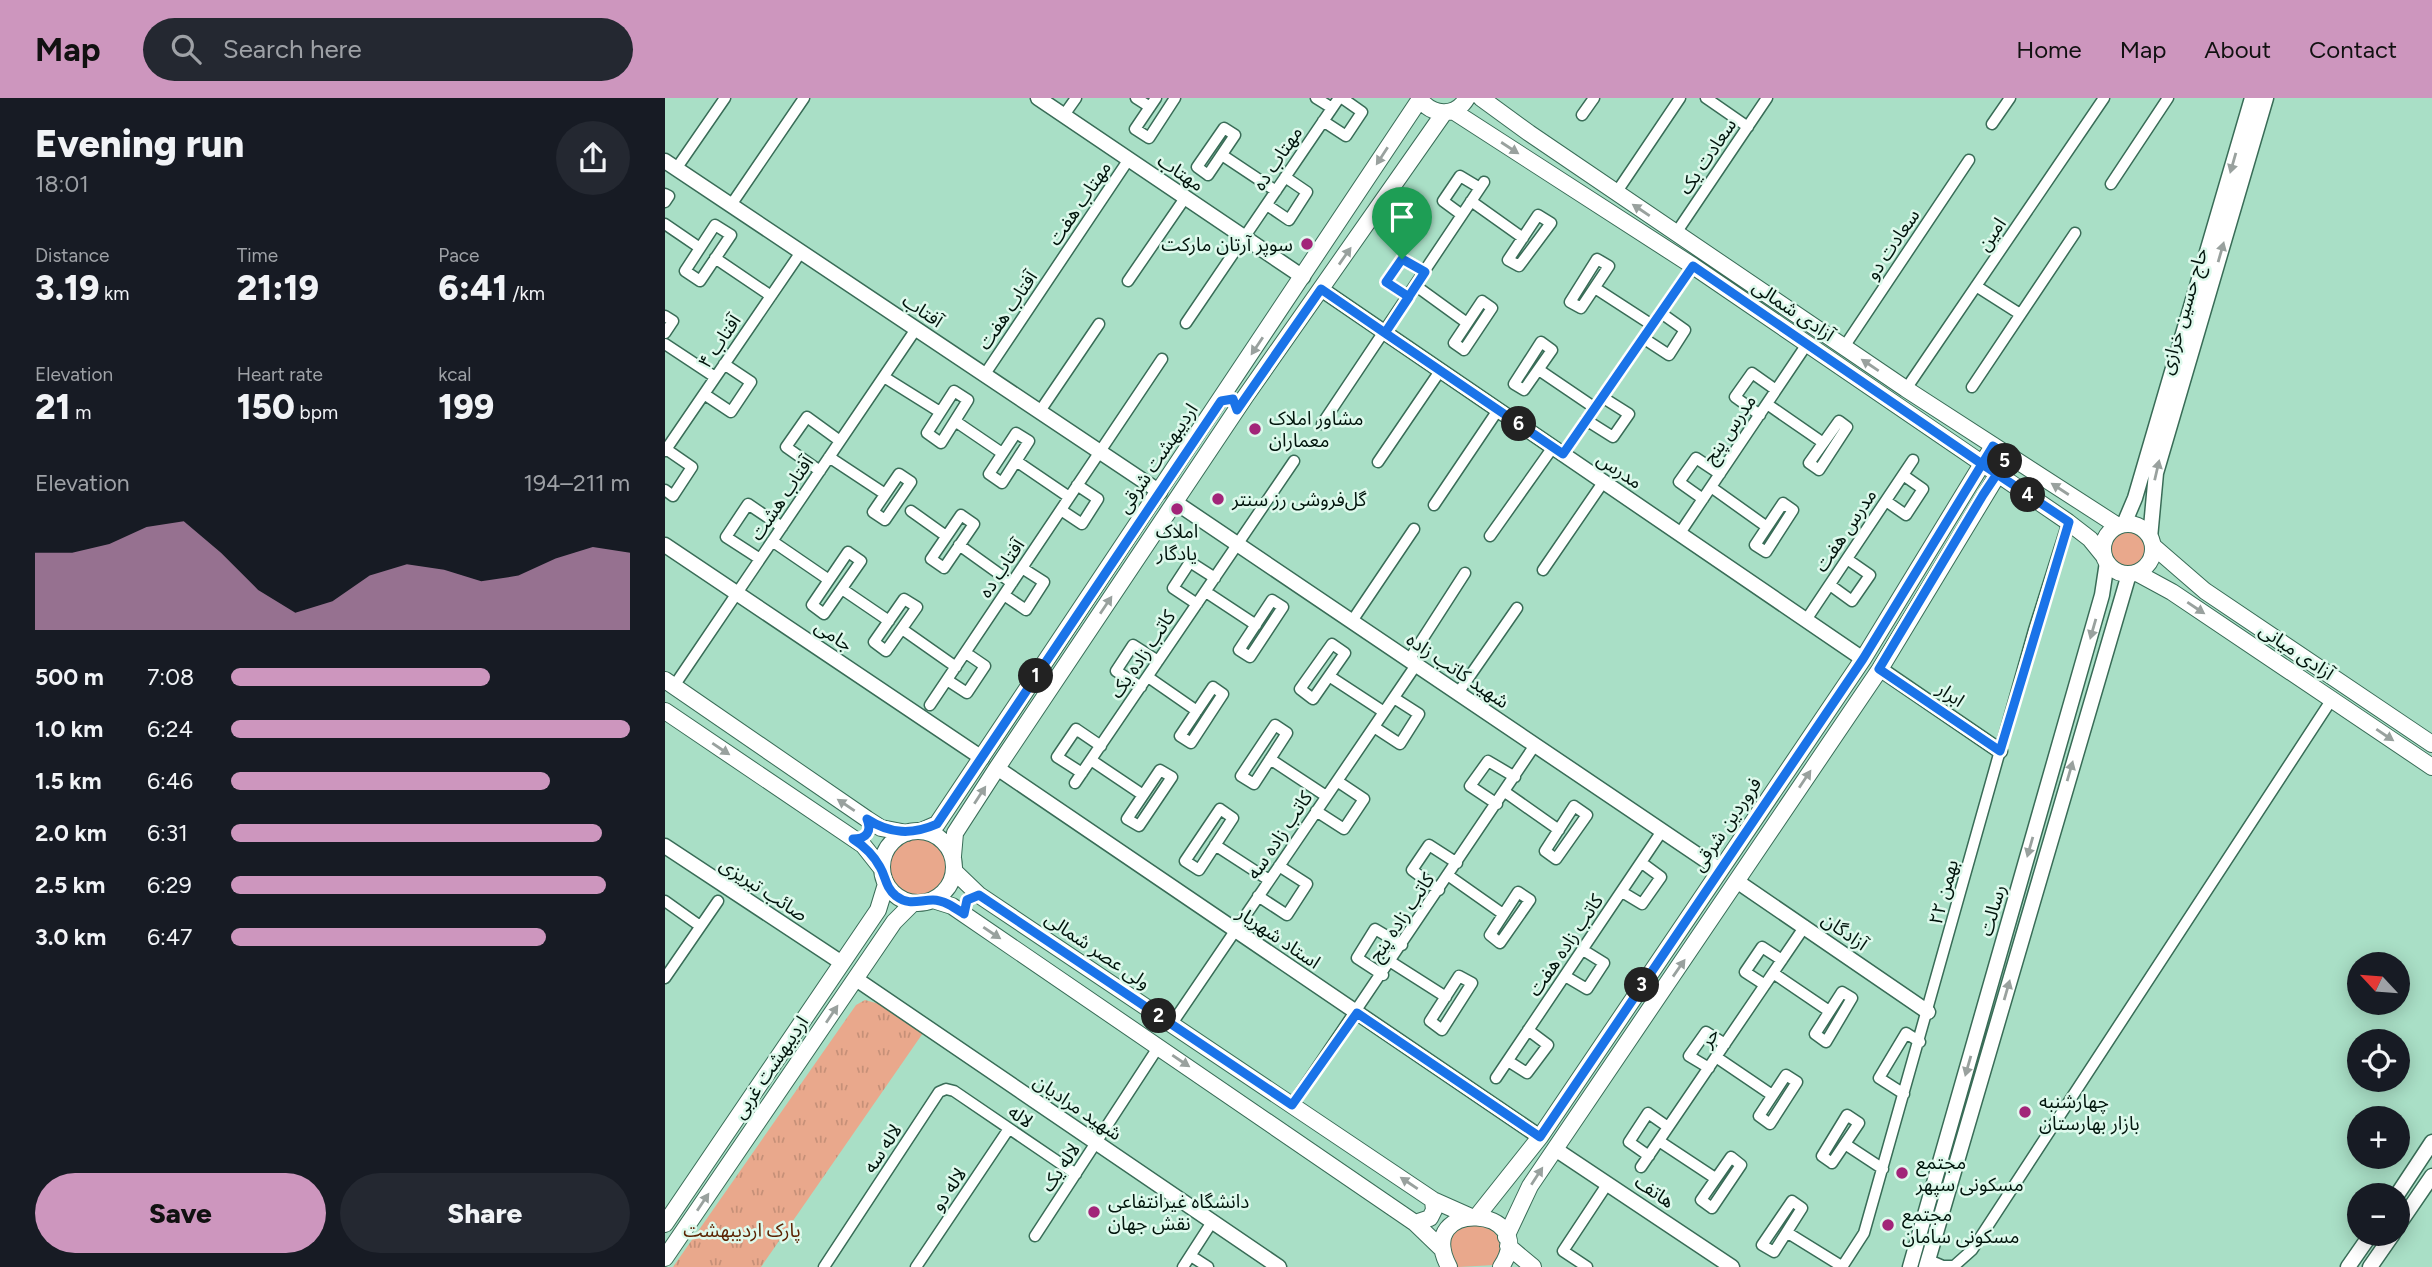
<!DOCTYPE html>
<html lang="en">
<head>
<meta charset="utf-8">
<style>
	:root { --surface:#171b24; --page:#242831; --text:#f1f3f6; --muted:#9ea1a6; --accent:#cd96be }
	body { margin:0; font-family:Figtree,"Noto Sans Arabic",sans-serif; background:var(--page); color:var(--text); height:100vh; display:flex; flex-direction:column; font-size:26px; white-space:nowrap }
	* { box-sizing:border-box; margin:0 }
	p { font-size:23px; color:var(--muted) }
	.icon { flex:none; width:38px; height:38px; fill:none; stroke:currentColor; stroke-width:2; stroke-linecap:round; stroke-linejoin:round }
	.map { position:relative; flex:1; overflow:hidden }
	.drawer { display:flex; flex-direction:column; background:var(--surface); width:665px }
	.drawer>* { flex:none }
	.needle { width:46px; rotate:296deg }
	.fabs { position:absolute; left:1682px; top:854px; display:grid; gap:14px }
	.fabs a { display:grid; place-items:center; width:63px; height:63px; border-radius:50%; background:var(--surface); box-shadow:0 4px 18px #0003; font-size:35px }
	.pin { position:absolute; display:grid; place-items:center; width:60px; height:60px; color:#fff; margin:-72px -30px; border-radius:50% 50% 50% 0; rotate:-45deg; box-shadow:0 0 7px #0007 }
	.pin .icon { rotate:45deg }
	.km { position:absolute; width:35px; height:35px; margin:-18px; border-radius:50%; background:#222; color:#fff; font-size:19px; line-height:35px; text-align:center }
	.round { display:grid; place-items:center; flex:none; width:74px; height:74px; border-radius:37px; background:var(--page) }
	.overview { display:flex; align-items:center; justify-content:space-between; height:119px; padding:0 35px }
	h1 { font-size:38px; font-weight:800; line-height:52px }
	.stats { display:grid; grid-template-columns:repeat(3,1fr); gap:10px; height:119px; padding:7px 35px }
	.stats div { display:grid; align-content:center }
	.stats b { font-size:35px; font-weight:800 }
	.stats small { font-size:19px; font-weight:400 }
	.stats p { font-size:19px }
	.chart { height:196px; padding:14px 35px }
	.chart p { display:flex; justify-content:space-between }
	.chart svg { width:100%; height:126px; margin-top:7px; fill:var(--accent); opacity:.7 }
	.action { display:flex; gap:14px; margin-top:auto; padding:14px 35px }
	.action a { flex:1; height:80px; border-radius:42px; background:var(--accent); color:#111; font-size:28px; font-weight:800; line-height:80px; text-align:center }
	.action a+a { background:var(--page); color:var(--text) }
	ul { padding:0 35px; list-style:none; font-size:23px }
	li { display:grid; grid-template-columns:112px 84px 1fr; align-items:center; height:52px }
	li i { height:18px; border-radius:9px; background:var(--accent) }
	header { display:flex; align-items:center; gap:42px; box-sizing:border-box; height:98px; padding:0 35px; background:var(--accent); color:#111 }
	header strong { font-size:33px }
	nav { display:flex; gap:38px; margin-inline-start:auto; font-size:24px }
	.search { width:490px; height:63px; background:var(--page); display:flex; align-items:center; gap:18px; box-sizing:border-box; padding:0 24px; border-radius:38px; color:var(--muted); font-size:26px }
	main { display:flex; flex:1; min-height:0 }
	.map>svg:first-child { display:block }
	.grass { fill:#e9a88c }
	.park { fill:url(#park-tufts) }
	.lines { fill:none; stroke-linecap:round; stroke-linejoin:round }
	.minor-casing { stroke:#396c57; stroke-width:13 }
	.tertiary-casing { stroke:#396c57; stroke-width:17 }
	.secondary-casing { stroke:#396c57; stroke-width:18 }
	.minor { stroke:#fff; stroke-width:10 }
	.tertiary { stroke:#fff; stroke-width:14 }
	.secondary { stroke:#fff; stroke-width:16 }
	.oneway { fill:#99a19e }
	.route-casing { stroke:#fff; stroke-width:14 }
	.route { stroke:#1a73e8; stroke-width:9 }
	.poi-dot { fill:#a22579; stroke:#def9ec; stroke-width:2.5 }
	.labels { text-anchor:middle; stroke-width:5; stroke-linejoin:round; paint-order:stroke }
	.street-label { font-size:19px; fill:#01140c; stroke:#def9ec }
	.poi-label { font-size:19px; fill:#01140c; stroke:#def9ec; text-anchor:start }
	.park-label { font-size:19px; fill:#5b2202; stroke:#def9ec }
</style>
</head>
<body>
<header>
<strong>Map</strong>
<div class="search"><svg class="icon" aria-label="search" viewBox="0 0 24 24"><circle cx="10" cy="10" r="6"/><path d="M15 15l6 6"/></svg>Search here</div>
<nav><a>Home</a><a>Map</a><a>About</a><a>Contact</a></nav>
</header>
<main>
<section class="drawer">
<div class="overview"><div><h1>Evening run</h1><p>18:01</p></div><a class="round"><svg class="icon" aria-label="share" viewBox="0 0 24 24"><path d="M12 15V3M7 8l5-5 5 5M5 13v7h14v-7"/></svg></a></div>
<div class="stats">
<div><p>Distance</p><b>3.19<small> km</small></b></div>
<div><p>Time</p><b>21:19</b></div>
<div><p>Pace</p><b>6:41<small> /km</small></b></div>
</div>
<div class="stats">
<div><p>Elevation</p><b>21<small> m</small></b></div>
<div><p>Heart rate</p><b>150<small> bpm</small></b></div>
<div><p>kcal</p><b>199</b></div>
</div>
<div class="chart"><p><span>Elevation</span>194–211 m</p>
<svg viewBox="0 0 160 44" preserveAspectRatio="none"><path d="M0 44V17L10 17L20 14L30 8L40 6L50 17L60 30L70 38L80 34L90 25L100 21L110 23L120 27L130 25L140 19L150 15L160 17V44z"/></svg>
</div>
<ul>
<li><b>500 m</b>7:08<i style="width:65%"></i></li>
<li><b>1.0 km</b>6:24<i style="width:100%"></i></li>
<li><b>1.5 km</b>6:46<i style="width:80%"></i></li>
<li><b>2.0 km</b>6:31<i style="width:93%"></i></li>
<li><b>2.5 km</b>6:29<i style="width:94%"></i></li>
<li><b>3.0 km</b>6:47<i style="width:79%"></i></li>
</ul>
<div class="action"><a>Save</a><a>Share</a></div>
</section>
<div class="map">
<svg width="1767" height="1169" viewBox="0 0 1767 1169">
	<defs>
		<pattern id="park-tufts" width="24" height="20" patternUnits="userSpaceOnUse" patternTransform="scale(1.75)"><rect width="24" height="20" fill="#e9a88c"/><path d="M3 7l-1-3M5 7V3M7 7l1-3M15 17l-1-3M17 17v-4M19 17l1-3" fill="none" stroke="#c69078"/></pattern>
	</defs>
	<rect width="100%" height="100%" fill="#a9dfc6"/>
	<!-- grass -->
	<path class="grass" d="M1443 451a19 19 0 1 1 38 0a19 19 0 1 1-38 0Z
		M224 770a29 29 0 1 1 58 0a29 29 0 1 1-58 0Z
		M819 1125C837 1139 839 1147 830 1167L793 1169C784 1159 780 1136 796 1129 802 1126 812 1126 819 1125Z"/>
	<!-- park -->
	<path class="park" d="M200 902 218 907 258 935 96 1169H8L191 907Z"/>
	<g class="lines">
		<defs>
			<path id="minor" d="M471 0 485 9
				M491 0 470 31 484 40 510 0
				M651 0 667 10
				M1041 0 1083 29
				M399 17 411 0
				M917 17 929 0
				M658 23 681 38 697 14 677 0
				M1327 26 1345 0
				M559 30 570 37 543 77 532 69Z
				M557 57 611 93
				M11 71 60 0
				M1446 86 1503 0
				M951 95 1015 0
				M0 96 4 98 0 104
				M806 103 858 140
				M66 107 139 0
				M602 107 624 122 642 94 620 79
				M797 117 778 103 795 78 815 90
				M873 117 886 125 854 168 843 162Z
				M0 126 35 150
				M50 127 66 137 35 183 20 173Z
				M1011 135 1102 0
				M50 160 106 198
				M932 161 944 168 916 210 905 204Z
				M463 183 520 100
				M751 188 802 225
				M1311 188 1355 216
				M930 190 987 227
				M744 199 721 184 737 161 760 174
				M817 203 827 210 799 252 789 245Z
				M0 218 8 223 0 235
				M521 225 674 0
				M978 240 1004 257 1020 232 996 215
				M876 244 887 252 859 292 849 286Z
				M0 246 50 279
				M1179 249 1304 62
				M874 272 930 310
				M320 276 464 61
				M219 279 275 314
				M1307 289 1410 135
				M1241 291 1439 0
				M289 293 303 302 276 345 262 335Z
				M39 296 66 314 86 284 59 266
				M1102 306 1157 344
				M375 313 434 226
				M1095 317 1070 299 1087 275 1111 292
				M921 322 948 339 964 316 937 299
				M290 323 337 355
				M1174 323 1182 329 1154 372 1144 365Z
				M657 326 819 84
				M351 335 364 343 337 385 324 376Z
				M0 353 136 154
				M898 356 1028 168
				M164 359 220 396
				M351 363 404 399
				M713 364 775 273
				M155 373 121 349 142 319 175 343
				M234 376 246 384 220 422 208 414Z
				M1046 389 1102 429
				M0 392 8 398 27 369 1 351
				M1038 401 1014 384 1031 360 1055 376
				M1221 403 1241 417 1258 391 1238 377
				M1118 405 1128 412 1101 454 1090 447Z
				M769 407 833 312
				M396 412 417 426 433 401 412 387
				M246 413 281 438
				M296 417 309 426 279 470 266 461Z
				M1015 435 1142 246
				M825 438 888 349
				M107 443 164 482
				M294 447 347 485
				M183 454 196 463 159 516 147 507Z
				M95 461 61 439 83 406 117 429
				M878 472 939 383
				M1165 487 1187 503 1205 477 1182 461
				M177 491 224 523
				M541 494 591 527
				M339 497 361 512 379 484 357 470
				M239 501 252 509 221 553 209 544Z
				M607 502 618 509 585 559 574 552Z
				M532 506 508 490 525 464 550 480
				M1141 522 1248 362
				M687 523 749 431
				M237 531 291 569
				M667 546 680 555 648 601 635 591Z
				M744 562 800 475
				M664 578 719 614
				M483 579 532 613
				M282 582 302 595 320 568 301 555
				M9 588 251 231
				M476 589 451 573 468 547 493 563
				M548 589 558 596 526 645 515 638Z
				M793 595 852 510
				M265 607 497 261
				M610 627 622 635 589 686 576 678Z
				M709 629 735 646 754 616 729 600
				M605 661 661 698
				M426 662 478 697
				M495 672 507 679 474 728 462 721Z
				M417 675 392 659 411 631 436 648
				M410 685 629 363
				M840 694 894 732
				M832 706 805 688 823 663 850 679
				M909 708 922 717 891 761 880 753Z
				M555 711 568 720 534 772 520 763Z
				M651 713 679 731 699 701 672 683
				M550 747 604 782
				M784 778 838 816
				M774 792 747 772 764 747 792 765
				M853 794 865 802 835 845 825 837Z
				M957 794 977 806 996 779 977 765
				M593 798 622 817 642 786 614 768
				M0 803 35 828
				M726 864 781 899
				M1108 875 1164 913
				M718 877 692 860 710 831 737 847
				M794 878 807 885 777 932 765 923Z
				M900 878 922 891 939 865 918 852
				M0 880 53 803
				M1100 887 1080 874 1097 849 1117 862
				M1177 894 1187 900 1161 944 1150 936Z
				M506 927 751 567
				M1051 959 1107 997
				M843 963 862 975 883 947 863 932
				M1044 970 1024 958 1041 934 1060 946
				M1121 977 1132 984 1105 1026 1094 1018Z
				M831 980 997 733
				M1239 996 1214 980 1241 935 1255 944
				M627 1007 870 647
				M1182 1017 1194 1025 1167 1065 1157 1058Z
				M994 1043 1050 1080
				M1180 1046 1218 1071
				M984 1058 964 1044 983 1015 1003 1029
				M1066 1059 1076 1067 1047 1110 1036 1102Z
				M976 1069 1140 828
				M1127 1103 1137 1110 1109 1154 1097 1147Z
				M1123 1135 1178 1169
				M370 1138 494 948
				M526 1158 543 1169
				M1264 1162 1278 1168H1289L1307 1152 1667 601
				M159 1169 274 994 281 991 289 993 411 1076
				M251 1169 343 1032
				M518 1169 547 1124
				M922 1169 898 1153 943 1085
				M1177 1169 1199 1135 1369 532 1403 424"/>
			<path id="tertiary" d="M373 0 638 179
				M0 63 495 394
				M656 191 1198 561
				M510 404 1055 772
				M1459 426 1470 400 1587 0
				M1485 440 1491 375 1601 0
				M0 447 317 660
				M1215 571 1335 653
				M332 670 875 1039
				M0 748 177 865
				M1073 784 1263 914
				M191 881 614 1169
				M890 1051 1067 1169
				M1732 1097 1767 1044
				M1732 1129 1767 1078
				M1245 1169 1437 497 1442 464
				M1261 1169 1464 476
				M1683 1169 1706 1136
				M1705 1169 1728 1136"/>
			<path id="secondary" d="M754 0C767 18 790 20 802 0
				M816 0 864 35 1241 291 1453 428
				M788 13 1028 168 1403 424 1425 441 1438 457
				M1438 451a25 25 0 1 1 50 0a25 25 0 1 1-50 0Z
				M1488 448 1540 493 1767 646
				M1472 475 1507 494 1767 669
				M0 582 202 721 216 730 242 735
				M0 613 198 747 217 771
				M217 769a36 36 0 1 1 72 0a36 36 0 1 1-72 0Z
				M256 733 272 726 755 1
				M288 758 290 735 332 670 580 299 779 15
				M289 773 314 797 768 1102 804 1118
				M268 802 287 808 750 1125 778 1152
				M813 1117 875 1039 1198 561 1328 348
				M750 1125 765 1120 769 1112 768 1102
				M0 1126 213 812 221 786
				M841 1139 865 1088 1215 571 1344 358
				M843 1148 868 1169
				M0 1160 229 824 248 805
				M784 1169C747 1099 877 1107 836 1169"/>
		</defs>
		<!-- minor casing -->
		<use href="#minor" class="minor-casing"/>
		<!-- tertiary casing -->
		<use href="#tertiary" class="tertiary-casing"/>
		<!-- secondary casing -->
		<use href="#secondary" class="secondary-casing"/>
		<!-- minor -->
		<use href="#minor" class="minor"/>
		<!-- tertiary -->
		<use href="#tertiary" class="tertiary"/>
		<!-- secondary -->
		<use href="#secondary" class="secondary"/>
	</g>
	<!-- one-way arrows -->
	<defs><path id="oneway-solid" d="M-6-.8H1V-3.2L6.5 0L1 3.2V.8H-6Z" transform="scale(1.75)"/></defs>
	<g class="oneway">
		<use href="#oneway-solid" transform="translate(845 50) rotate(33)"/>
		<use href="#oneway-solid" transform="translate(717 58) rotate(123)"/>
		<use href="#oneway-solid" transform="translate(1568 65) rotate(106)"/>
		<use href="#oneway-solid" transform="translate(976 112) rotate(-146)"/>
		<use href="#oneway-solid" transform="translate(1556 154) rotate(-74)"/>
		<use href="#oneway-solid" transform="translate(680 158) rotate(-55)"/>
		<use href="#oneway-solid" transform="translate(592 248) rotate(124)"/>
		<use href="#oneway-solid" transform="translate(1205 267) rotate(-146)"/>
		<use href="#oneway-solid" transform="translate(1492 372) rotate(-77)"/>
		<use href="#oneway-solid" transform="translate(1395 391) rotate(-147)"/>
		<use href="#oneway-solid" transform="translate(441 507) rotate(-56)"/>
		<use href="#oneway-solid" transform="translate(1531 510) rotate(34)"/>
		<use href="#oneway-solid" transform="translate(1428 531) rotate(106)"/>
		<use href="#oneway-solid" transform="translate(1720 637) rotate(34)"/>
		<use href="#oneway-solid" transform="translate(56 651) rotate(34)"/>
		<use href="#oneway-solid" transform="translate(1405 673) rotate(-74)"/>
		<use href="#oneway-solid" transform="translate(1140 681) rotate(-56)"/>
		<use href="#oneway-solid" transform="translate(315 697) rotate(-57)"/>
		<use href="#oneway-solid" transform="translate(181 707) rotate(-146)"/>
		<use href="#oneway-solid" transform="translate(1365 749) rotate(106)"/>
		<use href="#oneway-solid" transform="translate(327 835) rotate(34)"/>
		<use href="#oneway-solid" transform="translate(1014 870) rotate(-55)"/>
		<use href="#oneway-solid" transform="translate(1342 892) rotate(-74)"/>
		<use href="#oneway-solid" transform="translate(167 916) rotate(-56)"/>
		<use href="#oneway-solid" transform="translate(516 963) rotate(34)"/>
		<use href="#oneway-solid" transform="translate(1303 968) rotate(106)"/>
		<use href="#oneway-solid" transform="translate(872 1078) rotate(-57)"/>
		<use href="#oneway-solid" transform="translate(744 1085) rotate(-146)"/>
		<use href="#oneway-solid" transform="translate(38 1104) rotate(-56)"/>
	</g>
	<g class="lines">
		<defs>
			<path id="route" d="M737 161 721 184 744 199 720 235 656 191 572 312 568 301 556 303 272 726C247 737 225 736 202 721 207 733 202 741 188 741 199 748 209 758 215 769 221 779 220 789 231 798 244 808 254 802 268 802 279 802 290 810 299 816L302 802 314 797 627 1007 692 915 875 1039 1198 561 1317 366 1404 424 1335 653 1214 571 1318 397 1344 358 1328 348 1317 366 1028 168 898 356 720 235 760 174 737 161"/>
		</defs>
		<!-- route casing -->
		<use href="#route" class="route-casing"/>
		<!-- route -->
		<use href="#route" class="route"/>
	</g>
	<!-- markers -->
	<g class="poi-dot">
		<circle cx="642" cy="146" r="7"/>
		<circle cx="590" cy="331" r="7"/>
		<circle cx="553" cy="401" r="7"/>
		<circle cx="512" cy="411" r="7"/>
		<circle cx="1360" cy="1014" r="7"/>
		<circle cx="1237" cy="1075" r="7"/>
		<circle cx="429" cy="1114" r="7"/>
		<circle cx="1223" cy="1127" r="7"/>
	</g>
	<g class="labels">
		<!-- street labels -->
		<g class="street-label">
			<text transform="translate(1042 58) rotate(-56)" y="7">سعادت یک</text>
			<text transform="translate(612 60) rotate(-56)" y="7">مهتاب ده</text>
			<text transform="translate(516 74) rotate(34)" y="7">مهتاب</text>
			<text transform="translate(414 105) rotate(-56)" y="7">مهتاب هفت</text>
			<text transform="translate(1326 136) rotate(-56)" y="7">امین</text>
			<text transform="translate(1227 146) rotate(-56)" y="7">سعادت دو</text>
			<text transform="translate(258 212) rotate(34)" y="7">آفتاب</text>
			<text transform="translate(342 212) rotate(-56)" y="7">آفتاب هفت</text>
			<text transform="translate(1129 212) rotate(34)" y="7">آزادی شمالی</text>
			<text transform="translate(1518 213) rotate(-74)" y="7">حاج حسین خرازی</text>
			<text transform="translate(54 243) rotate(-56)" y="7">آفتاب ۴</text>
			<text transform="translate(1064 331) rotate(-56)" y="7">مدرس پنج</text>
			<text transform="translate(492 360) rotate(-56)" y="7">اردیبهشت شرقی</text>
			<text transform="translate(955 372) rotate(34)" y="7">مدرس</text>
			<text transform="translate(116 400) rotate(-56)" y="7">آفتاب هشت</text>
			<text transform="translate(1180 432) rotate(-56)" y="7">مدرس هفت</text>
			<text transform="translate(336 470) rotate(-56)" y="7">آفتاب ده</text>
			<text transform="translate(169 537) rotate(34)" y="7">جامی</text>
			<text transform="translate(1632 553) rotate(34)" y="7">آزادی میانی</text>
			<text transform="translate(477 556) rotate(-56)" y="7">کاتب زاده یک</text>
			<text transform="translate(793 572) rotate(34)" y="7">شهید کاتب زاده</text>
			<text transform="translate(1286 596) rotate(34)" y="7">ابرار</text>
			<text transform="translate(1061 726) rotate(-56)" y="7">فروردین شرقی</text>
			<text transform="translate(614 737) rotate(-56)" y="7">کاتب زاده سه</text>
			<text transform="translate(99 791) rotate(33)" y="7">صائب تبریزی</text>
			<text transform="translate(1278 794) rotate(-75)" y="7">۲۲ بهمن</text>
			<text transform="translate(1327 812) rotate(-74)" y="7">رسالت</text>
			<text transform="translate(736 819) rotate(-56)" y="7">کاتب زاده پنج</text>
			<text transform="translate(1180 833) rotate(35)" y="7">آزادگان</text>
			<text transform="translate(614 839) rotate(34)" y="7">استاد شهریار</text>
			<text transform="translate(900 847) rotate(-56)" y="7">کاتب زاده هفت</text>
			<text transform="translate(433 852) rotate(34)" y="7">ولی عصر شمالی</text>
			<text transform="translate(1044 939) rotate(-56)" y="7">حر</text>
			<text transform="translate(105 969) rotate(-56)" y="7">اردیبهشت غربی</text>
			<text transform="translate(413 1009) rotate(34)" y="7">شهید مرادیان</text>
			<text transform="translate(356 1018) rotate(34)" y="7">لاله</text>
			<text transform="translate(217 1050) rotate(-57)" y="7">لاله سه</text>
			<text transform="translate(395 1069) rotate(-56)" y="7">لاله یک</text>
			<text transform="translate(283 1091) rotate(-56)" y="7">لاله دو</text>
			<text transform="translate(990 1093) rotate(34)" y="7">هاتف</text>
		</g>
		<!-- poi labels -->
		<g class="poi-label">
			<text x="628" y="153" text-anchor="end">سوپر آرتان مارکت</text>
			<text x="604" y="327">مشاور املاک<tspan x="604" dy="22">معماران</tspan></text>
			<text x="567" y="408">گل‌فروشی رز سنتر</text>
			<text x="512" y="440" text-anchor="middle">املاک<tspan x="512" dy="22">یادگار</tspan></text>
			<text x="1374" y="1010">چهارشنبه<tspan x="1374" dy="22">بازار بهارستان</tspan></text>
			<text x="1251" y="1071">مجتمع<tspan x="1251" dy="22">مسکونی سپهر</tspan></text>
			<text x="443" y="1110">دانشگاه غیرانتفاعی<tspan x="443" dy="22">نقش جهان</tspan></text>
			<text x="1237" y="1123">مجتمع<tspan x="1237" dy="22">مسکونی سامان</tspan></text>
		</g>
		<!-- park labels -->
		<g class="park-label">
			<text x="77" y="1139">پارک اردیبهشت</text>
		</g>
	</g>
</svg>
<div class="fabs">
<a><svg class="needle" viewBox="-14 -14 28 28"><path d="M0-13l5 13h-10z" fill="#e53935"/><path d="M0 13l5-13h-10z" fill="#9ea1a6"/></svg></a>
<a><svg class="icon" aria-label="locate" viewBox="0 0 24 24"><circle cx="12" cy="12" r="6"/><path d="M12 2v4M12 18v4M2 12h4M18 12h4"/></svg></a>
<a>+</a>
<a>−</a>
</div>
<div class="pin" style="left:737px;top:161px;background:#1e9e55"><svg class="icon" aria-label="arrive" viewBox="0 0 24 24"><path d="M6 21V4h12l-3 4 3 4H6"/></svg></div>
<b class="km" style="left:371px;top:578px">1</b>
<b class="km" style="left:494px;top:918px">2</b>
<b class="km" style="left:977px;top:887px">3</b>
<b class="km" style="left:1363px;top:397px">4</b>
<b class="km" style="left:1340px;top:363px">5</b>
<b class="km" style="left:854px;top:326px">6</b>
</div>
</main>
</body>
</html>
